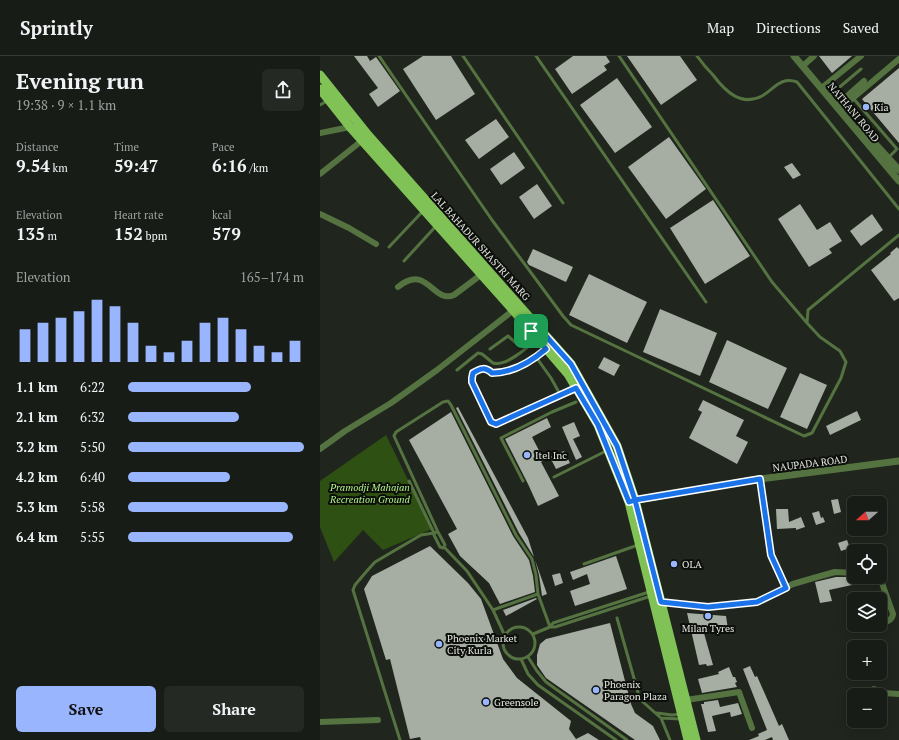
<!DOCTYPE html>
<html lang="en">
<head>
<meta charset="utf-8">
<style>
	:root { --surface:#181c16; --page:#252923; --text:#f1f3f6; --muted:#9fa1a1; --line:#363a35; --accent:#99b5fd }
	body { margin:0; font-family:"PT Serif",serif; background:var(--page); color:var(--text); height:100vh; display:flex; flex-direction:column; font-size:15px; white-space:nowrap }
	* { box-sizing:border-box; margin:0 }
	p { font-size:13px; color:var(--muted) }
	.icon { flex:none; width:22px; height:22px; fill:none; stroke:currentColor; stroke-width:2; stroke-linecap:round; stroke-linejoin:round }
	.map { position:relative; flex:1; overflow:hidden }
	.panel { display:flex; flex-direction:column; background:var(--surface); width:320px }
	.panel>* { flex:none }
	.needle { width:26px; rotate:249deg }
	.fabs { position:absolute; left:527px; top:440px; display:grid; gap:8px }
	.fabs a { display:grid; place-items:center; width:40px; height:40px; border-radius:6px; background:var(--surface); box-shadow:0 2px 10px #0003,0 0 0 1px var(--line); font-size:20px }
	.pin { position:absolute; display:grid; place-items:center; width:34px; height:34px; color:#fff; margin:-17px; border-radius:8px; box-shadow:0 2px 6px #0006 }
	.round { display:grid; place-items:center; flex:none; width:42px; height:42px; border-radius:6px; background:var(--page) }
	.summary { display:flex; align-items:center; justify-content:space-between; height:68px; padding:0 16px }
	h1 { font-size:22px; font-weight:600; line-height:30px }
	.stats { display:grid; grid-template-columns:repeat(3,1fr); gap:6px; height:68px; padding:4px 16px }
	.stats div { display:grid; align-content:center }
	.stats b { font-size:17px; font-weight:600 }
	.stats small { font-size:11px; font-weight:400 }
	.stats p { font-size:11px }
	.chart { height:112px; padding:8px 16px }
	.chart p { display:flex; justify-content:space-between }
	.chart svg { width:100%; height:72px; margin-top:4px; stroke:var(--accent); stroke-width:6 }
	.button { display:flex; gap:8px; margin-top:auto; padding:8px 16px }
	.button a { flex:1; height:46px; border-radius:6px; background:var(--accent); color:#111; font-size:16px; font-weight:600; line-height:46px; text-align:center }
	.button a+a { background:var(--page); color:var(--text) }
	ul { padding:0 16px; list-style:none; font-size:13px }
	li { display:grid; grid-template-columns:64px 48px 1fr; align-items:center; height:30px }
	li i { height:10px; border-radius:5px; background:var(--accent) }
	header { display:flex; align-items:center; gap:24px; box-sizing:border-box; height:56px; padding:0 20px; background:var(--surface); border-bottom:1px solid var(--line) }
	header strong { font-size:19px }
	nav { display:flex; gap:22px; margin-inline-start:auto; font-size:14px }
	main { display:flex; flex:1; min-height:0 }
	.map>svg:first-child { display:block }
	.green { fill:#2e5113 }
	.building { fill:#a6ada2 }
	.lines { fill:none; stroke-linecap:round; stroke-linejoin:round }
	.service { stroke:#547341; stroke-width:3 }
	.minor { stroke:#547341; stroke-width:6 }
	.tertiary { stroke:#547341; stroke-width:7 }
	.primary { stroke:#81c256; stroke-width:9 }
	.route-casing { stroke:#fff; stroke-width:8 }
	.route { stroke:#1a73e8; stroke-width:5 }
	.poi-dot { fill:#99b5fd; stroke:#0c0e0a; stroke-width:1.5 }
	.labels { text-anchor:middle; stroke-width:4; stroke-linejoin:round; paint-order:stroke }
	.poi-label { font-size:10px; fill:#e5e9e3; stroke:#0c0e0a; text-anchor:start }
	.street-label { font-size:10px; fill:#e5e9e3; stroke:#0c0e0a }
	.park-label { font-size:10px; font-style:italic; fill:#b2f48a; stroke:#0c0e0a }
</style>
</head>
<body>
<header>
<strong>Sprintly</strong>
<nav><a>Map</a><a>Directions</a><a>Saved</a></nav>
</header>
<main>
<section class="panel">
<div class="summary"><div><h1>Evening run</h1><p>19:38 · 9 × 1.1 km</p></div><a class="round"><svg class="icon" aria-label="share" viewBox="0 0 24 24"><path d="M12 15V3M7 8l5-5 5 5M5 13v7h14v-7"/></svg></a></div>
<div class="stats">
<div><p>Distance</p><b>9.54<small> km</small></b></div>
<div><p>Time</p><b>59:47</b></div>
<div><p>Pace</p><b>6:16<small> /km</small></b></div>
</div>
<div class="stats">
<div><p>Elevation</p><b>135<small> m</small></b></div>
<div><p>Heart rate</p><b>152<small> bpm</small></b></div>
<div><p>kcal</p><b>579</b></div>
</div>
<div class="chart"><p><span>Elevation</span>165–174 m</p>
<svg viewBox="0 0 160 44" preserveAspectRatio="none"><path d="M5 44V24M15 44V20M25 44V17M35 44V13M45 44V6M55 44V10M65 44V20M75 44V34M85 44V38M95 44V31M105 44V20M115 44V17M125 44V24M135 44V34M145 44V38M155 44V31"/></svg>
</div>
<ul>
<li><b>1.1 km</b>6:22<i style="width:70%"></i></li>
<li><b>2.1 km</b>6:32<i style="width:63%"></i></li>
<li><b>3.2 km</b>5:50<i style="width:100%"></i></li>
<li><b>4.2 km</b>6:40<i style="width:58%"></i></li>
<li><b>5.3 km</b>5:58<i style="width:91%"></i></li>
<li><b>6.4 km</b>5:55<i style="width:94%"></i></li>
</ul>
<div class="button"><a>Save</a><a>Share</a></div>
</section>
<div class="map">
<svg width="579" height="684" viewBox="0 0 579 684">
	<rect width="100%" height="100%" fill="#20261d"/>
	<!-- green -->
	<path class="green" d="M66 379 112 473 63 494 43 474 14 506 0 471V425Z"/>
	<!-- building -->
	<path class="building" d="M34 0H47L50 5 56 1 80 35 58 51 49 38 58 32Z
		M103 0H131L155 38 116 64 83 13Z
		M253 0H286L290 6 284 10 287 14 252 38 235 13Z
		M307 0H360L377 24 341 49Z
		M499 0H532L512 17Z
		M579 12V87L542 43Z
		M297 22 332 71 295 97 260 49Z
		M176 63 189 81 159 103 145 84Z
		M349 81 386 133 346 163 308 111Z
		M194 96 205 112 181 129 170 113Z
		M472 107 481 119 473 123 464 111Z
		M217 128 232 150 214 163 199 141Z
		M393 144 430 200 385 228 350 172Z
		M480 148 497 174 510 166 522 185 509 193 512 197 489 211 458 163Z
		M552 158 563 174 541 190 530 175Z
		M577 191 579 193V242L574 245 551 214 571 198 570 197Z
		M213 193 253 211 246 226 209 209 207 206Z
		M269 218 327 246 307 287 249 259Z
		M340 253 397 277 380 320 323 296Z
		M407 284 467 312 448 353 389 326Z
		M284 301 300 309 294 320 278 312Z
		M480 317 507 329 487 373 460 361Z
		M383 344 424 364 416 380 428 386 417 408 369 382 382 356 378 354Z
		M138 351 208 482 214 501 199 477 136 352Z
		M537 355 541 364 510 379 506 370Z
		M131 356 193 480 209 504 213 520 215 536 180 548 169 527 140 500 128 478 137 473 89 384Z
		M227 362 231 371 212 381 224 404 221 406 239 440 218 450 208 428 185 383Z
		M254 366 260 380 253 383 262 401 256 404 242 371Z
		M244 395 250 407 236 413 230 401Z
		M518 443 521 456 514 458 511 444Z
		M456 453H468L469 466 481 461 485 471 476 474V472L457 473Z
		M499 455 501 462 503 461 505 466 496 469 492 457Z
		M527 484 530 492 521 495 518 487Z
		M110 490 148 527 161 543 183 603 197 622 251 665 249 673 256 683 268 677 279 684H101L100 681 90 683 70 603 66 604 44 533 52 520Z
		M296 500 307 533 255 550 250 535 270 528 267 518 253 524 250 516Z
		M215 504 227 538 222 540 219 519Z
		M240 517 243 527 235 530 232 519Z
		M516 521H530L532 529 509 534 512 545 500 547 495 526Z
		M216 542 217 543 186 560 183 554Z
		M367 557 406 560 408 573 382 570 393 609 387 610 386 608 379 609Z
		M290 567 311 648 315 657 333 670 340 684H315L226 622 217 609V599L220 588 226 583Z
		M430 610 435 621 437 620 459 670 462 668 469 684H453L452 681 445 684H429L439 680 438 678 447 674 423 613Z
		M409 611 413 621H415L417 626 415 627 417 631 382 637 378 623 399 618 398 616Z
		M398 644 400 651 418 647 422 658 411 661 410 656 392 660 396 675 388 676 381 648H384V646Z"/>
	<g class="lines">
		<!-- service -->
		<path class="service" d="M59 0 172 164 243 260 251 269 484 380 492 377 521 322 526 306 520 295 500 281 487 267 488 254 579 179
			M143 0 243 147
			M216 0 386 246
			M299 0 452 226 487 267
			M377 0C382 7 387 13 393 19 405 35 421 51 442 40 454 33 461 20 477 26L579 153
			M509 40 541 13
			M533 42 577 93 568 102
			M0 49 7 45
			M69 191 103 155
			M84 205 116 170
			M170 293 188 280 196 287 210 276
			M225 294C211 306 191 317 172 317 165 311 161 312 153 317L152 322V326L171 367 176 368 255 333
			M216 301 231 322 241 340
			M137 314 158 297 162 298 173 307C186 311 207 292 216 284
			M234 421 286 395
			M203 425 181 382 232 356 256 346
			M117 476H118L125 489 123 492 120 491 114 479V477Z
			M118 476 74 380 76 376 123 346 128 345 131 349 196 479 212 503 216 519 218 538
			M124 491 147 515 173 554 185 580
			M264 508 318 489
			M173 554 218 538 230 571
			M297 562 319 640 323 646 341 662 350 684
			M183 587a16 16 0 1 1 32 0a16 16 0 1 1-32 0Z
			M230 571H235L331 540
			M213 578 230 571 233 567 329 536
			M208 601 217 615 226 626 307 684
			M201 603 208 618 218 629 296 684
			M337 657 352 659 361 658
			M341 662 361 663
			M80 684 33 534 35 529 46 516 55 506 101 479 114 477 89 425"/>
		<!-- minor -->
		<path class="minor" d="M485 8 494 0
			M504 30 541 0
			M516 50 544 25
			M520 53 579 3
			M0 77 30 71
			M0 118 44 83
			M0 158 29 172 56 188
			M78 231C108 207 112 248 134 239L162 218
			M0 393 25 375 71 347 117 314 195 253
			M440 423 451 499 466 532
			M554 521 562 527 573 558C572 565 566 566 560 568
			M341 546 388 551 437 546 473 528 490 523 515 516 534 517
			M551 571 557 569
			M554 633 563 637 579 638
			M366 644 419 636 432 672
			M0 666 58 664"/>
		<!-- tertiary -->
		<path class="tertiary" d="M474 0 579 125
			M540 71 579 114
			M310 445 440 423 579 405"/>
		<!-- primary -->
		<path class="primary" d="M0 19 48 79 251 308 297 390 315 444 376 684
			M0 33 30 71 193 254 248 318 278 369 309 446 368 684"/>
	</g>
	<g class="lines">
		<defs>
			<path id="route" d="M211 275 226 293C212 305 192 317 172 317 165 311 161 312 153 317L152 322V326L171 366 176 368 256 332 278 369 309 446 315 444 341 546 388 551 437 546 466 532 451 499 440 423 315 444 297 390 251 308 217 270 211 275"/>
		</defs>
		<!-- route casing -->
		<use href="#route" class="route-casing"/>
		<!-- route -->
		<use href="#route" class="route"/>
	</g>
	<!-- markers -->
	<g class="poi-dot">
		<circle cx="546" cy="51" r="4"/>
		<circle cx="207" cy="399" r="4"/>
		<circle cx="354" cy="508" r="4"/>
		<circle cx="388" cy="560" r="4"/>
		<circle cx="119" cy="588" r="4"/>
		<circle cx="276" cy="634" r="4"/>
		<circle cx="166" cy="646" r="4"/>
	</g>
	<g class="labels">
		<!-- poi labels -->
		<g class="poi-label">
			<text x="554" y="55">Kia</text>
			<text x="215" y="403">Itel Inc</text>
			<text x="362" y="512">OLA</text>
			<text x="388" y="576" text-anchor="middle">Milan Tyres</text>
			<text x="127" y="586">Phoenix Market<tspan x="127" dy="12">City Kurla</tspan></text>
			<text x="284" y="632">Phoenix<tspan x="284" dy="12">Paragon Plaza</tspan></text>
			<text x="174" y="650">Greensole</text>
		</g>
		<!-- street labels -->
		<g class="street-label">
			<text transform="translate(534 56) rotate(50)" y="4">NATHANI ROAD</text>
			<text transform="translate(161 190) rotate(48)" y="4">LAL BAHADUR SHASTRI MARG</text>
			<text transform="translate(490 407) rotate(-7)" y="4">NAUPADA ROAD</text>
		</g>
		<!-- park labels -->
		<g class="park-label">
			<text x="50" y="435">Pramodji Mahajan<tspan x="50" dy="12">Recreation Ground</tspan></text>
		</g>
	</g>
</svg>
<div class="fabs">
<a><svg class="needle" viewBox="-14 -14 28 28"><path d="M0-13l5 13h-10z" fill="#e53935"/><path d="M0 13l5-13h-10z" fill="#9fa1a1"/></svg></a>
<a><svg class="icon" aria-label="locate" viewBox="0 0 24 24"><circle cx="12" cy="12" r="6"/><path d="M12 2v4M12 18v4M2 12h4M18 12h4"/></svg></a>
<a><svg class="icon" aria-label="layers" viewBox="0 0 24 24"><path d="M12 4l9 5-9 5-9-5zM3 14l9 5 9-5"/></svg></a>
<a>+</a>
<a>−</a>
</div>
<div class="pin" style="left:211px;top:275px;background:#1e9e55"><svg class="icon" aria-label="arrive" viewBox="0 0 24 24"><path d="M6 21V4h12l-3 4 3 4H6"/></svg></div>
</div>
</main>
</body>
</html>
